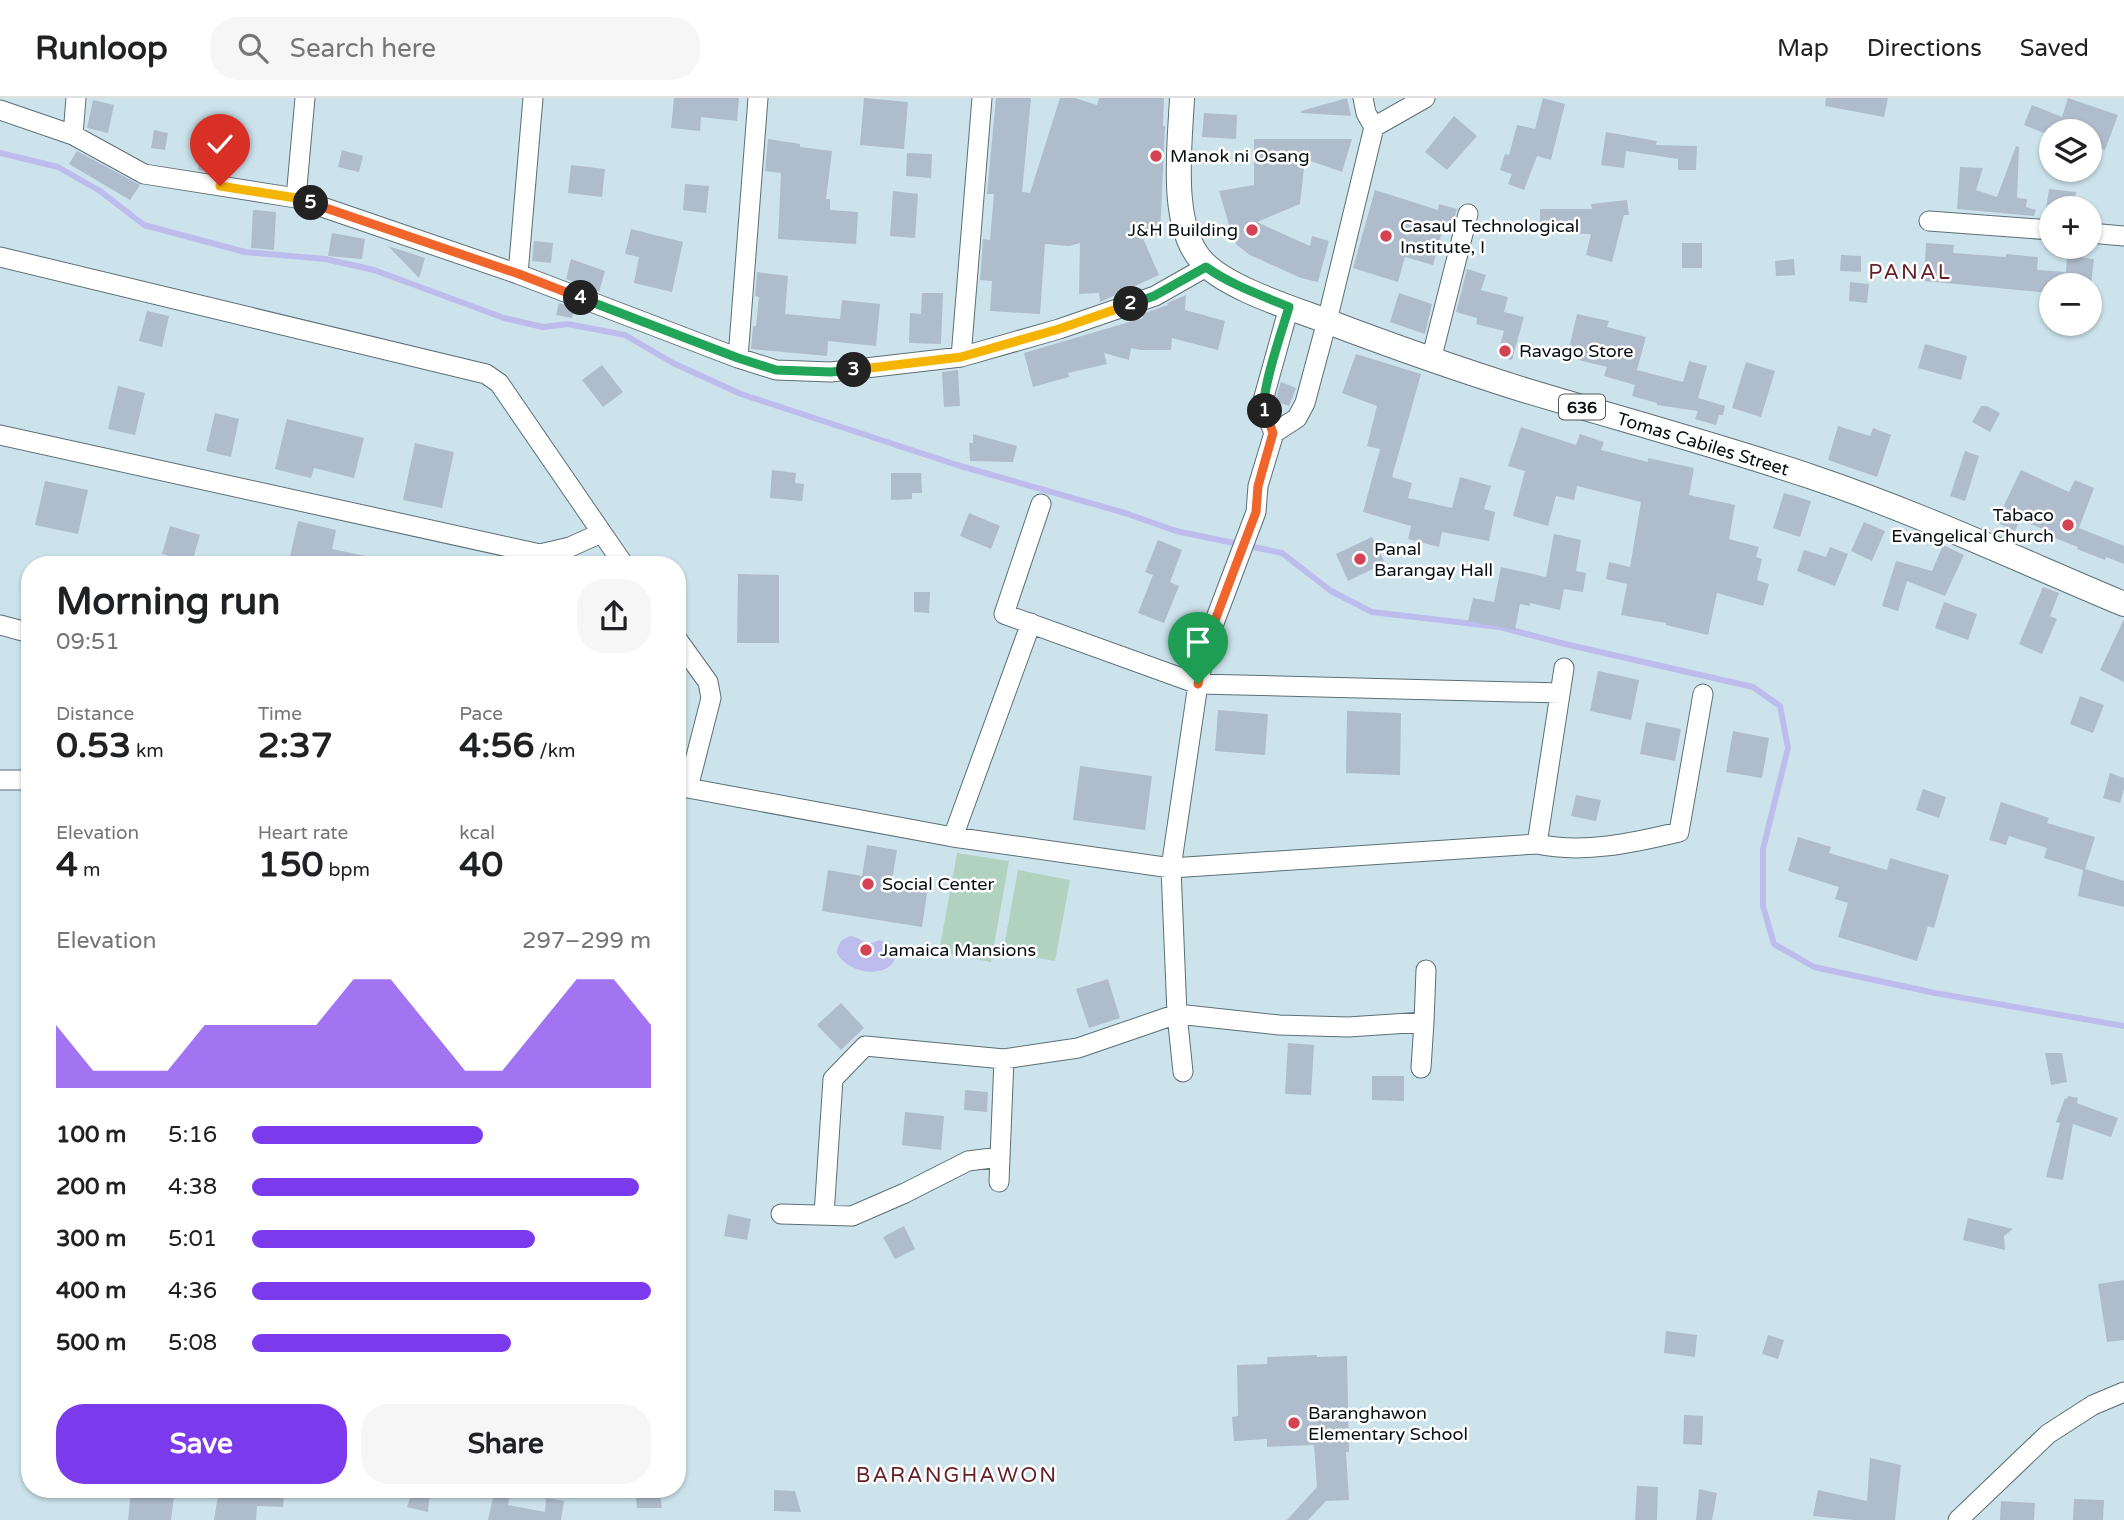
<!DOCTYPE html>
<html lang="en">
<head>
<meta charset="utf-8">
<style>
	:root { --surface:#fff; --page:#f6f6f6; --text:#202124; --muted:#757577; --line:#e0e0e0; --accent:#7c3aed }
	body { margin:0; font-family:"Varela Round",sans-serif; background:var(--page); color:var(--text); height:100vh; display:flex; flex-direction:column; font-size:26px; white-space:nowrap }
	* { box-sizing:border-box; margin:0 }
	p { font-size:23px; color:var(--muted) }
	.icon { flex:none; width:38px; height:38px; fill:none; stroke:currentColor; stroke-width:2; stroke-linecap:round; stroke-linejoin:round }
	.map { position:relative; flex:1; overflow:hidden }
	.details { position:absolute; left:21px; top:458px; width:665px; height:942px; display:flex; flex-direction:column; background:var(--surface); border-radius:28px; box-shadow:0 2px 5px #0004 }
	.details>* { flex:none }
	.fabs { position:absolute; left:2039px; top:21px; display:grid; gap:14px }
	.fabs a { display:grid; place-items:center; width:63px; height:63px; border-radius:50%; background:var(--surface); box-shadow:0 2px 5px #0004; font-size:35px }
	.pin { position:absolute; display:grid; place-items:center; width:60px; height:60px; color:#fff; margin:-72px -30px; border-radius:50% 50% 50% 0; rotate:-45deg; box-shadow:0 0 7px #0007 }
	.pin .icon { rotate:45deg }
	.km { position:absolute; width:35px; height:35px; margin:-18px; border-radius:50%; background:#222; color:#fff; font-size:19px; line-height:35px; text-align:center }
	.round { display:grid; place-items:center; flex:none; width:74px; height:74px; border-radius:28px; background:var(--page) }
	.summary { display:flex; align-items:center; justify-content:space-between; height:119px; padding:0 35px }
	h1 { font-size:38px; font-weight:700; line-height:52px }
	.stats { display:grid; grid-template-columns:repeat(3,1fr); gap:10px; height:119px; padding:7px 35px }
	.stats div { display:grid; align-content:center }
	.stats b { font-size:35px; font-weight:700 }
	.stats small { font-size:19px; font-weight:400 }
	.stats p { font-size:19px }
	.chart { height:196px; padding:14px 35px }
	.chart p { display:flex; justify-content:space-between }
	.chart svg { width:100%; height:126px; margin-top:7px; fill:var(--accent); opacity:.7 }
	.primary-button { display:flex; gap:14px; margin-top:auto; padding:14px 35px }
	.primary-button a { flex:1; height:80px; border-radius:28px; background:var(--accent); color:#fff; font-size:28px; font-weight:700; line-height:80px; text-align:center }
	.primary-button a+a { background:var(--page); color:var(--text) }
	ul { padding:0 35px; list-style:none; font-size:23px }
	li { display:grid; grid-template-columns:112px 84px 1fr; align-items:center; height:52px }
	li i { height:18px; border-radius:9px; background:var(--accent) }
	header { display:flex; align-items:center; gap:42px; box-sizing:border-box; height:98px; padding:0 35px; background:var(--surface); border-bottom:2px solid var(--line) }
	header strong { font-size:33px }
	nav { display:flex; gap:38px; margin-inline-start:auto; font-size:24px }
	.search { width:490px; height:63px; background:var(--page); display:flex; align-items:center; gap:18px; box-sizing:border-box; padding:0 24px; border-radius:28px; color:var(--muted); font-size:26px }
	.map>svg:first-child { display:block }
	.green { fill:#b0d2be }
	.water { fill:#bdbded }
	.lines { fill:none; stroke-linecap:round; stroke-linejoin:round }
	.stream { stroke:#bdbded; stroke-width:6 }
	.building { fill:#afbccc }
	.minor-casing { stroke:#5a6f76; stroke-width:21 }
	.major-casing { stroke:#5a6f76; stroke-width:26 }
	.minor { stroke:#fff; stroke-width:19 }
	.major { stroke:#fff; stroke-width:24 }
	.split-1-casing { stroke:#fff; stroke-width:14 }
	.split-2-casing { stroke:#fff; stroke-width:14 }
	.split-3-casing { stroke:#fff; stroke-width:14 }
	.split-4-casing { stroke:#fff; stroke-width:14 }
	.split-5-casing { stroke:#fff; stroke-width:14 }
	.split-6-casing { stroke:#fff; stroke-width:14 }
	.split-1 { stroke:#f0652b; stroke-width:9 }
	.split-2 { stroke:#22a559; stroke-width:9 }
	.split-3 { stroke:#f5b400; stroke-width:9 }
	.split-4 { stroke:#22a559; stroke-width:9 }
	.split-5 { stroke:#f0652b; stroke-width:9 }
	.split-6 { stroke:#f5b400; stroke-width:9 }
	.poi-dot { fill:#d44354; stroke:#fff; stroke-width:2.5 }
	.labels { text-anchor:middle; stroke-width:5; stroke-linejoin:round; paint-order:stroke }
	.shield { fill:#fff; stroke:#525759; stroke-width:2 }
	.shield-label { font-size:16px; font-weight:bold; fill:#080f12 }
	.poi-label { font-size:18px; fill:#080f12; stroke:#fff; text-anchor:start }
	.street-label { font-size:18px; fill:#080f12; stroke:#fff }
	.quarter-label { font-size:21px; letter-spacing:2px; fill:#651f26; stroke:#fff }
</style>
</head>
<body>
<header>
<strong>Runloop</strong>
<div class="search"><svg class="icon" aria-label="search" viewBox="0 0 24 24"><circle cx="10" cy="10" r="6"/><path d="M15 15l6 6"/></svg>Search here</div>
<nav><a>Map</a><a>Directions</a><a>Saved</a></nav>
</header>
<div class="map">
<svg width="2124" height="1422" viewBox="0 0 2124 1422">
	<rect width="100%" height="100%" fill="#cde3ec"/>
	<!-- green -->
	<path class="green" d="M957 755 1009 763 991 864 939 854Z
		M1018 772 1070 782 1055 863 1003 854Z"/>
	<!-- water -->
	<path class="water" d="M851 838C864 841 865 849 879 842 893 845 903 860 887 870 871 879 845 871 837 855 838 845 841 841 851 838Z"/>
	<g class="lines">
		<!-- stream -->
		<path class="stream" d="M0 55 58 69 100 93 144 127 245 154 325 161 374 172 504 220 543 229 568 226 625 237 673 265 741 296 957 367 1125 415 1176 433 1282 455 1331 493 1372 514 1500 529 1565 546 1753 589 1780 608 1788 650 1763 751V808L1774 846 1814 869 1935 895 2124 928"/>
	</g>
	<!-- building -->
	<path class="building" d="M674 0H739L737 23 701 19 700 33 671 30Z
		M864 0 908 4 904 51 860 47Z
		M996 0H1031L1022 94 1030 95 1060 0H1075L1097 7 1099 0H1164L1163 28H1165L1160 137 1142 138 1159 177 1100 204 1099 195 1079 196 1080 145 1069 148 1045 146 1040 216 990 213 992 183 980 182 983 141 990 142 994 96H987Z
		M1347 0 1351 18 1301 15V13Z
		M1543 0 1565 6 1551 62 1537 58 1524 92 1508 86 1512 76 1500 72 1505 56 1509 57 1517 27 1535 31Z
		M1826 0H1888L1884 19 1825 8Z
		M2068 0 2118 17 2105 52 2090 47V33H2047L2046 36 2024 27 2032 7 2062 19Z
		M93 2 114 7 108 35 87 30Z
		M1204 15 1237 17 1236 41 1202 39Z
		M1454 18 1477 38 1447 72 1425 54Z
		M154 32 168 35 165 52 151 50Z
		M1606 34 1657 43 1656 47 1697 48 1696 72H1678V61L1626 53 1624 70 1601 67Z
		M768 41 800 46V49L832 53 826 101H830V112L858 114 856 146 778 141 781 75 765 73Z
		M1254 41H1352L1342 74 1305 61 1300 106 1257 124 1310 148 1312 138 1329 143 1318 184 1301 180 1250 157 1237 147 1233 140 1219 93 1254 87Z
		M2016 48 2019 49 2017 100 2027 101 2026 109 2036 112 2034 118 1957 111 1960 69 1983 70 1976 92 1997 99Z
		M342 52 363 58 359 74 338 69Z
		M77 53 140 87 130 102 69 66Z
		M907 55 932 56 931 80 906 78Z
		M199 60 222 62 221 76 198 72Z
		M571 67 605 71 602 99 568 95Z
		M685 86 709 88 706 115 683 112Z
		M2049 91 2076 94 2074 110H2046Z
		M1375 92 1438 112 1439 106 1457 111 1450 136 1442 134 1433 167 1405 159 1398 184 1353 170Z
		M893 93 918 96 915 140 890 138Z
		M1627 102 1629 117H1624L1612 164 1586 157 1591 136 1540 135V111H1592L1591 106Z
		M253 112 276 114 274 152 251 150Z
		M631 131 683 144 672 194 634 185 639 159 625 156Z
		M332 135 365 141 362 161 328 158Z
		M534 143 553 145 551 165 532 163Z
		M1682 145H1702V170H1682Z
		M1926 145 1954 147 1953 155 2006 159V156L2038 159 2037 172 2066 174 2067 158 2094 161 2091 187H2051V195L1924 183Z
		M388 148 425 160 419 180Z
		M1841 157 1861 158V174L1840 173Z
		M571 161 605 173 599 194 566 181Z
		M1794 161 1795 177 1776 178 1775 163Z
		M1467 171 1486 177 1481 192 1508 199 1504 214 1524 219 1512 262 1497 258 1504 233 1476 226 1477 220 1456 214Z
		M757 174 788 178 785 216 840 221 842 202 880 206 876 248 828 243 827 258 751 251 753 228H756L759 199 755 198Z
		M1850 184 1869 186 1867 205 1849 203Z
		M922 195H943L941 246 909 245 910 215 921 216Z
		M1399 195 1432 206 1425 236 1390 224Z
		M1186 197 1185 212 1225 223 1218 252 1172 240 1171 252H1141L1131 250 1129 262 1104 255 1107 266 1068 275 1069 279 1033 289 1024 255 1143 220 1142 216 1168 207 1167 205Z
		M559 205 574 210 572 220 556 217Z
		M147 213 169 218 162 249 139 243Z
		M1577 216 1609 223 1607 229 1646 239 1637 272 1683 284 1689 263 1707 268 1698 300 1725 308 1723 317H1719L1716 327 1695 321 1698 313 1657 307V305L1632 298 1635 287 1604 278 1607 269 1567 259Z
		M1925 246 1967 258 1961 282 1918 270Z
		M1356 256 1421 276 1392 379 1412 385 1408 400 1452 410 1460 379 1491 388 1484 411 1495 414 1489 443 1442 434 1439 449 1408 441 1411 428 1363 414 1380 351 1367 348 1377 308 1342 295Z
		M1746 264 1775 273 1761 319 1732 310Z
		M602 267 623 294 603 309 582 282Z
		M958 272 960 308 944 309 942 274Z
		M1281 284 1296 290 1289 308 1275 303Z
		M118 288 145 295 135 337 108 331Z
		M1981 308H1987L2000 315 1990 334 1972 324Z
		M215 315 239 321 231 359 206 353Z
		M287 321 364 340 354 380 314 370 311 380 275 371Z
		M1838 328 1870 338 1873 330 1891 337 1877 379 1828 362Z
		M1521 329 1576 347 1580 336 1604 344 1601 352 1648 364V360L1694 370 1689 397 1735 407 1729 441 1759 449 1756 459 1762 461 1757 482 1769 486 1763 508 1717 495 1708 537 1666 527V525L1621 517 1627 486 1606 481 1609 464 1630 469 1641 404 1577 388 1574 402 1556 398 1548 428 1513 418 1525 373 1508 368Z
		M973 336 1017 348 1013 364 970 363 969 345H973Z
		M415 345 454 354 442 410 403 402Z
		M1965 353 1979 358 1965 403 1950 398Z
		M772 372 796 375 795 385 804 386 802 403 770 400Z
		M2021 372 2069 394 2075 382 2094 390 2079 430 2124 448V466L2106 459 2105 462 2077 451 2078 449 2052 439 2053 435 2020 422 2015 433 1996 424Z
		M891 375H921L922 395H912V401L891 402Z
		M45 383 88 392 78 436 35 427Z
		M1784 395 1811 403 1800 439 1773 430Z
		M969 415 1000 428 991 451 960 438Z
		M298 423 336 432 332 451 375 460 374 467H288Z
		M1864 424 1885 433 1872 463 1851 453Z
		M170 428 200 437 192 464 162 456Z
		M1554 436 1581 442 1576 473 1586 475 1583 494 1564 491 1560 512 1530 505V508L1520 506 1515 532 1468 523 1473 500 1494 504 1501 469 1546 479Z
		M1372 439 1385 465 1348 483 1336 456Z
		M1158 442 1182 452 1170 484 1179 488 1164 525 1138 515 1153 477 1145 474Z
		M1943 447 1964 457 1945 498 1907 483 1898 513 1882 508 1896 463 1932 473Z
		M1830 449 1848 456 1835 488 1797 473 1804 452 1826 459Z
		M738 476 779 477V545H737Z
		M2043 489 2059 495 2050 518 2057 521 2042 556 2019 546Z
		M914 494H930L929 515 914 514Z
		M1944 504 1977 516 1968 542 1935 530Z
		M2124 521V584L2100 572Z
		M1598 573 1639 582 1631 622 1590 613Z
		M2080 598 2104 607 2093 635 2070 626Z
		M1218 612 1268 616 1265 657 1215 653Z
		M1347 613 1401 615 1400 677 1346 675Z
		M1646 624 1681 631 1675 663 1640 656Z
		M1733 633 1769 640 1762 680 1726 674Z
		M1080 668 1152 678 1145 732 1073 722Z
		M2110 675 2124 680V691L2120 705 2103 700Z
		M1923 691 1946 699 1939 720 1916 712Z
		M1576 697 1601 702 1596 723 1571 718Z
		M2001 704 2049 720 2047 725 2095 739 2085 771 2124 783V809L2078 798 2083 772 2044 760 2047 750 2009 738 2006 747 1989 742Z
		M1798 739 1831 749 1829 755 1887 772 1890 760 1949 777 1934 830 1928 828 1917 863 1838 839 1848 805 1835 801 1839 789 1788 773Z
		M867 747 897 752 892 783 928 789 922 829 822 813 828 772 862 778Z
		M1108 881 1120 920 1089 930 1076 891Z
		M841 905 864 930 841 952 817 927Z
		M1288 945 1314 947 1311 997 1285 996Z
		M2045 955H2062L2067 984 2051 987Z
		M1372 978H1404V1003L1372 1002Z
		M965 992 988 994 987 1014 964 1012Z
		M2068 998 2078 1000 2077 1005 2079 1006 2118 1020 2111 1039 2073 1026 2063 1082 2046 1079 2060 1025 2056 1024 2065 1000 2067 1001Z
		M905 1014 944 1018 941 1052 902 1047Z
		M728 1116 751 1121 747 1142 724 1138Z
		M1968 1120 2013 1131 2004 1138 2005 1152 1963 1142Z
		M904 1128 915 1151 895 1161 883 1139Z
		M2124 1182V1242L2107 1244 2098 1186Z
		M1666 1233 1697 1237 1695 1259 1664 1255Z
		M1768 1237 1784 1242 1778 1261 1762 1256Z
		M1317 1257V1259L1347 1258 1349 1354H1346L1349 1402 1326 1403 1308 1422H1287L1317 1389 1314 1347 1267 1349V1341L1234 1343 1232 1319 1238 1318 1237 1267 1267 1266V1259Z
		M1684 1317 1703 1318 1702 1347 1683 1346Z
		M1870 1360 1901 1367 1895 1422H1853L1813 1418 1818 1392 1867 1403Z
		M1637 1388 1658 1389 1657 1422H1635Z
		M153 1391H175L171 1422H128L131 1392 153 1394Z
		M219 1391H284L283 1409 257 1408 256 1422H214Z
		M413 1391 430 1395 428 1414 407 1409Z
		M495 1391H511L508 1407 545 1414 546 1400 564 1403 561 1422H488Z
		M635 1391H659L662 1410H637Z
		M1699 1391 1717 1395 1712 1422H1696Z
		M774 1392 795 1393 801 1414 774 1413Z
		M2074 1401 2104 1402 2103 1422H2073Z
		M2001 1403 2035 1405 2034 1422H2000Z"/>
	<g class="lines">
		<defs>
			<path id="minor" d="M0 12 73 37 144 76 296 100 518 176 738 260 776 272 831 274 961 259 1059 231 1155 198 1206 169
				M1374 29 1425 0
				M73 37 76 0
				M296 100 305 0
				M1929 123 2051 132
				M2090 135 2124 138
				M0 159 486 276 499 285 624 467
				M518 176 533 0
				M1289 209 1262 306 1274 335 1258 388 1256 414 1208 541 1198 586 1171 770 1177 916 1279 927 1348 929 1424 924 1421 970
				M961 259 982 0
				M738 260 758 0
				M1431 262 1468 116
				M1274 335 1297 320 1305 305 1327 223 1374 29 1366 15 1363 0
				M0 337 540 456 570 449 601 435
				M1041 406 1004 516 1198 586 1560 595
				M0 527 30 535
				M677 541 708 584 711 600 688 690
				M0 682H30
				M677 688 953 739 1171 770 1537 746C1583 756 1633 745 1679 734L1703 596
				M953 739 1031 525
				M1537 746 1564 570
				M1424 924 1426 872
				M999 1084 1004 961 1078 950 1177 916 1183 974
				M781 1116 852 1118 905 1095 968 1063 1000 1059
				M824 1117 833 981 865 948 1004 961
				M1958 1422 2048 1336 2093 1307 2124 1294"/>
			<path id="major" d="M1182 0C1180 46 1169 127 1202 163 1226 190 1292 210 1326 223 1392 248 1457 271 1524 292 1620 321 1717 347 1812 379 1919 415 2021 463 2124 506"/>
		</defs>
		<!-- minor casing -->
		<use href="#minor" class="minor-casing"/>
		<!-- major casing -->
		<use href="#major" class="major-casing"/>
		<!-- minor -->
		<use href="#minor" class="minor"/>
		<!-- major -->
		<use href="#major" class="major"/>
	</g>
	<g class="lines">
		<defs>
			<path id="split-1" d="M1198 586 1208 541 1256 414 1258 388 1273 335 1265 313"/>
			<path id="split-2" d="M1131 206 1154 198 1206 169C1231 187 1261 197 1289 209 1283 230 1259 297 1265 313"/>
			<path id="split-3" d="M854 272 961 259 1059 231 1131 206"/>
			<path id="split-4" d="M581 200 738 260 776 272 831 274 854 272"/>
			<path id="split-5" d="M311 105 519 176 581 200"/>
			<path id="split-6" d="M220 88 296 100 311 105"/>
		</defs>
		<!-- split-1 casing -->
		<use href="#split-1" class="split-1-casing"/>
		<!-- split-2 casing -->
		<use href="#split-2" class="split-2-casing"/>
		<!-- split-3 casing -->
		<use href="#split-3" class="split-3-casing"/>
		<!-- split-4 casing -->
		<use href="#split-4" class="split-4-casing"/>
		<!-- split-5 casing -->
		<use href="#split-5" class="split-5-casing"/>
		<!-- split-6 casing -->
		<use href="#split-6" class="split-6-casing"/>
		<!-- split-1 -->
		<use href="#split-1" class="split-1"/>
		<!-- split-2 -->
		<use href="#split-2" class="split-2"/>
		<!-- split-3 -->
		<use href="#split-3" class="split-3"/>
		<!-- split-4 -->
		<use href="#split-4" class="split-4"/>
		<!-- split-5 -->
		<use href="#split-5" class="split-5"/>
		<!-- split-6 -->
		<use href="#split-6" class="split-6"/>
	</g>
	<!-- markers -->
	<g class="poi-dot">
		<circle cx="1156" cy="58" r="7"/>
		<circle cx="1252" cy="132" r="7"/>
		<circle cx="1386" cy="138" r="7"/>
		<circle cx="1505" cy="253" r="7"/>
		<circle cx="2068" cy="427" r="7"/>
		<circle cx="1360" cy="461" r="7"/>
		<circle cx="868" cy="786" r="7"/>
		<circle cx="866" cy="852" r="7"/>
		<circle cx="1294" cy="1325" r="7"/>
	</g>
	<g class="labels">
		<!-- shield labels -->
		<rect class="shield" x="1559" y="296.5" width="46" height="25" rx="5"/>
		<g class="shield-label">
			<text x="1582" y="315">636</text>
		</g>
		<!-- poi labels -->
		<g class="poi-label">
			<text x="1170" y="64">Manok ni Osang</text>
			<text x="1400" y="134">Casaul Technological<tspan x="1400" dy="21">Institute, I</tspan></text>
			<text x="1238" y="138" text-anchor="end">J&amp;H Building</text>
			<text x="1519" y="259">Ravago Store</text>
			<text x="2054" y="423" text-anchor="end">Tabaco<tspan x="2054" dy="21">Evangelical Church</tspan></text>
			<text x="1374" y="457">Panal<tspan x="1374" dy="21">Barangay Hall</tspan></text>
			<text x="882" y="792">Social Center</text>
			<text x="880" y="858">Jamaica Mansions</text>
			<text x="1308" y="1321">Baranghawon<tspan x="1308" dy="21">Elementary School</tspan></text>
		</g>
		<!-- street labels -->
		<g class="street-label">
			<text transform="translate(1703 346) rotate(17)" y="6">Tomas Cabiles Street</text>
		</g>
		<!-- quarter labels -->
		<g class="quarter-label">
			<text x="1910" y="181">PANAL</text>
			<text x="957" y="1384">BARANGHAWON</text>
		</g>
	</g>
</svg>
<div class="fabs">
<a><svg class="icon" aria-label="layers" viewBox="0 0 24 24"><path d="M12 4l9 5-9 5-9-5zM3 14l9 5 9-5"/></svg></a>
<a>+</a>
<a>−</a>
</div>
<div class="pin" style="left:1198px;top:586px;background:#1e9e55"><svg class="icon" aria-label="arrive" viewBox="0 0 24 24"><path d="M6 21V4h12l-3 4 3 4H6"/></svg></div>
<div class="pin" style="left:220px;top:88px;background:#d93025"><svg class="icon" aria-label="check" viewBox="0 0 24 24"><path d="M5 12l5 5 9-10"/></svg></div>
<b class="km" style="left:1265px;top:313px">1</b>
<b class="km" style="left:1131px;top:206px">2</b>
<b class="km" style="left:854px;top:272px">3</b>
<b class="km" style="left:581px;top:200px">4</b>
<b class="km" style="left:311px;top:105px">5</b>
<section class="details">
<div class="summary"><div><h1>Morning run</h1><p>09:51</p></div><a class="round"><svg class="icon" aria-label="share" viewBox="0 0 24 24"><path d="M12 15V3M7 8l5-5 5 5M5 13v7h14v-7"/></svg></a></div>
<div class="stats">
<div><p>Distance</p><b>0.53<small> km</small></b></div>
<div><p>Time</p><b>2:37</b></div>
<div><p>Pace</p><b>4:56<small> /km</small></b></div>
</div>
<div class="stats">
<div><p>Elevation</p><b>4<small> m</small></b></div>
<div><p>Heart rate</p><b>150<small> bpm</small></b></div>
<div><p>kcal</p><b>40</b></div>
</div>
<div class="chart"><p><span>Elevation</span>297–299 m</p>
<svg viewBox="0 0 160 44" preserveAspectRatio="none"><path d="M0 44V22L10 38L20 38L30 38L40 22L50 22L60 22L70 22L80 6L90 6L100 22L110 38L120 38L130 22L140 6L150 6L160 22V44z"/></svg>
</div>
<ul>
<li><b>100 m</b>5:16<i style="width:58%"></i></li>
<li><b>200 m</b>4:38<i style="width:97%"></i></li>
<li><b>300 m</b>5:01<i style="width:71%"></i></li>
<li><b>400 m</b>4:36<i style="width:100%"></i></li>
<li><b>500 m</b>5:08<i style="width:65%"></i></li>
</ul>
<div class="primary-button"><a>Save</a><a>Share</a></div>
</section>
</div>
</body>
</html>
